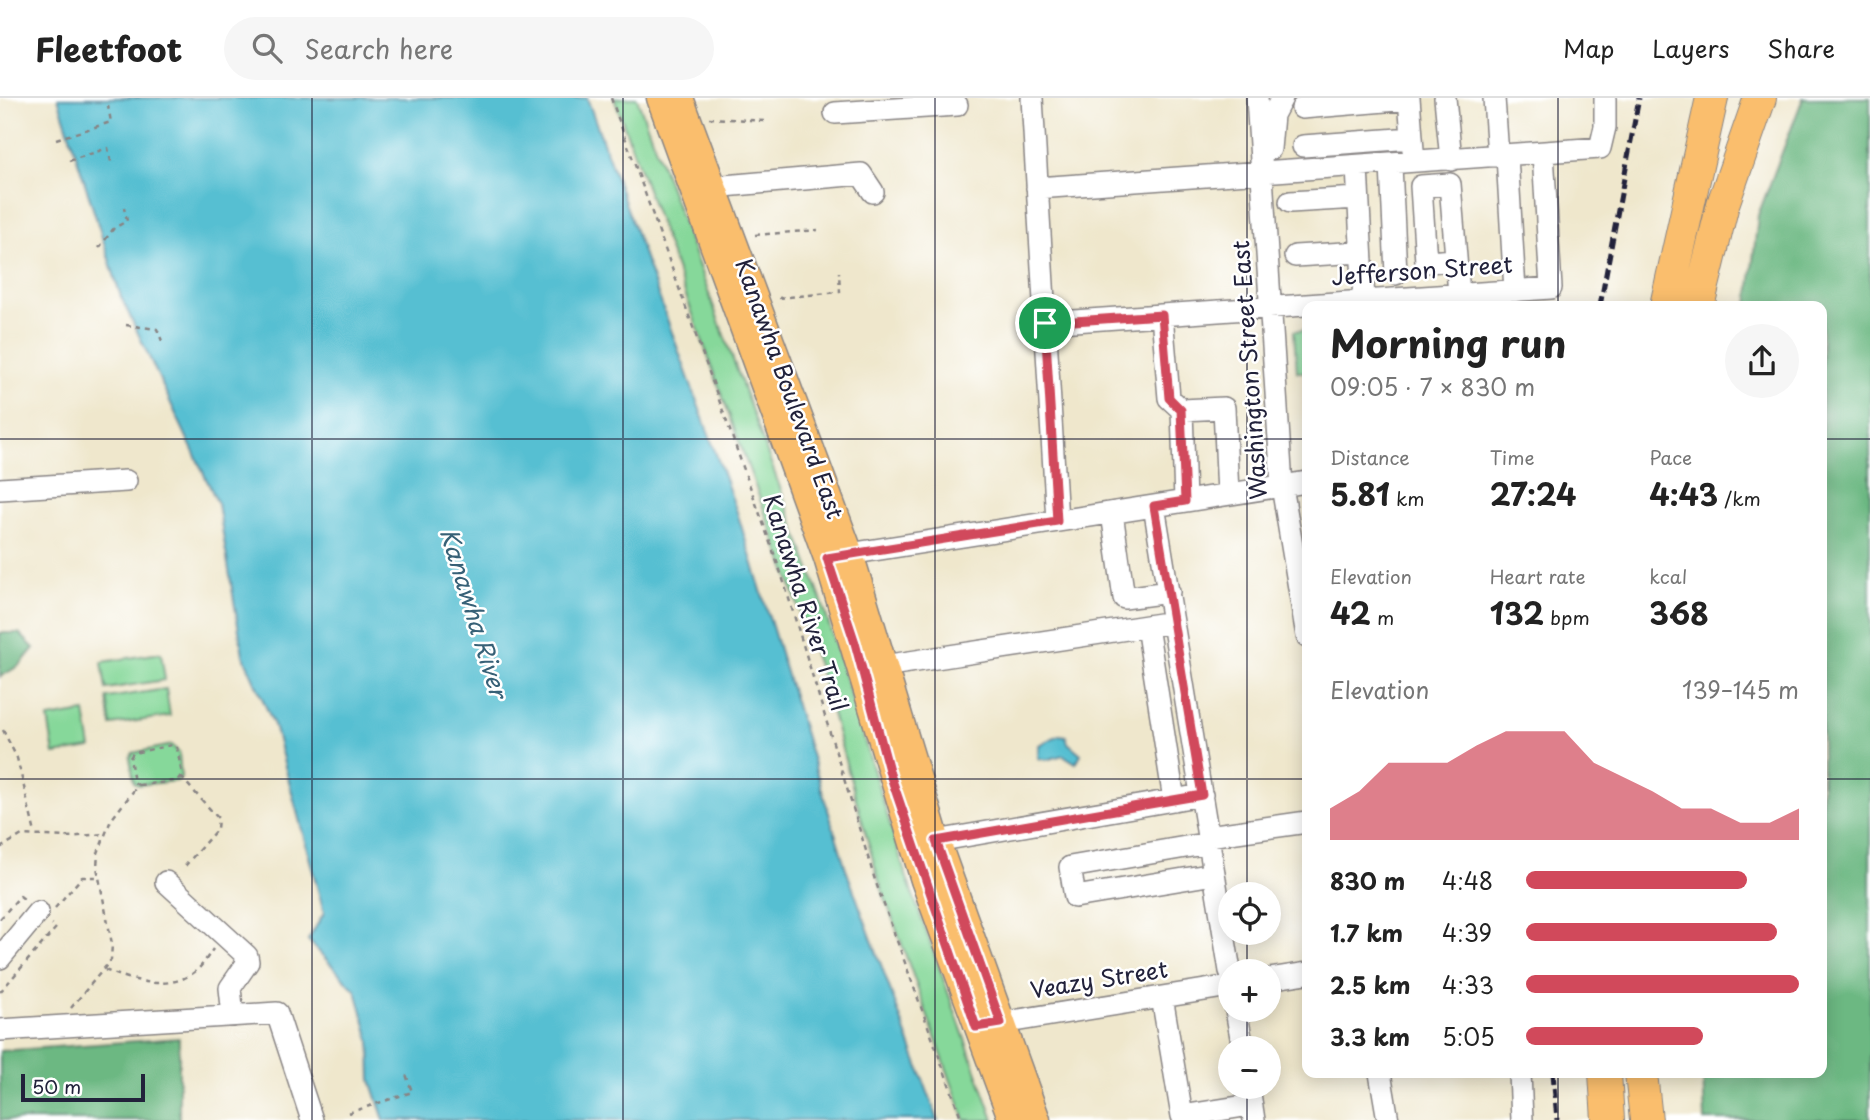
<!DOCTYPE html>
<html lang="en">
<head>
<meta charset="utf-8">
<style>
	:root { --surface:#fff; --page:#f6f6f6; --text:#222; --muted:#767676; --line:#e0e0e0; --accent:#d1495b }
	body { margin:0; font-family:"Playpen Sans",sans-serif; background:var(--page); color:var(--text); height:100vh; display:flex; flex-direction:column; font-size:26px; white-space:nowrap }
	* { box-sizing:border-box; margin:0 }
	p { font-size:23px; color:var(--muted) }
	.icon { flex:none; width:38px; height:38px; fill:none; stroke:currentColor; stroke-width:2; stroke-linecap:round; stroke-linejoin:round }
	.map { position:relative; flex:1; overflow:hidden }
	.drawer { position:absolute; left:1302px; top:203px; width:525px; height:777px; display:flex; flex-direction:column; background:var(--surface); border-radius:14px; box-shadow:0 4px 18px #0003 }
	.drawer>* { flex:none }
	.fabs { position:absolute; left:1218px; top:784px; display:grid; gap:14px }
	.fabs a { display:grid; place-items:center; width:63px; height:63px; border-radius:50%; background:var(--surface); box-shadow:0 4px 18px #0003; font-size:35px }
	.scale { position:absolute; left:21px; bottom:18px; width:124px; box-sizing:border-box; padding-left:7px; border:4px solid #22223b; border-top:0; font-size:19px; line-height:24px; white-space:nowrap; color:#22223b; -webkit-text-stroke:5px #fff; paint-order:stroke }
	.pin { position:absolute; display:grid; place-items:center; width:60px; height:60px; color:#fff; margin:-30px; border:4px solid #fff; border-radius:50%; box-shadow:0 2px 7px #0007 }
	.round { display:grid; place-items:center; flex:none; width:74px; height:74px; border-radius:37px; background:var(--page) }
	.head { display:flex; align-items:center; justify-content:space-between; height:119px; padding:0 28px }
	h1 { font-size:38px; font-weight:700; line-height:52px }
	.metrics { display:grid; grid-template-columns:repeat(3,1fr); gap:10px; height:119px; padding:7px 28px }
	.metrics div { display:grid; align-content:center }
	.metrics b { font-size:30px; font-weight:700 }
	.metrics small { font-size:19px; font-weight:400 }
	.metrics p { font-size:19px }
	.chart { height:196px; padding:14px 28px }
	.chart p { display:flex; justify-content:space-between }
	.chart svg { width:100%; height:126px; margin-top:7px; fill:var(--accent); opacity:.7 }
	ul { padding:0 28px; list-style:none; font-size:23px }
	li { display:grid; grid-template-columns:112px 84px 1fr; align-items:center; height:52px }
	li i { height:18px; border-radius:9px; background:var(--accent) }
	header { display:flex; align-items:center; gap:42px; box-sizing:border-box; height:98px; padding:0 35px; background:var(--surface); border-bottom:2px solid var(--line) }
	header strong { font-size:33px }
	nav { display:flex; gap:38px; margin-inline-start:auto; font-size:24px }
	.search { width:490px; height:63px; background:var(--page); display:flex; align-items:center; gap:18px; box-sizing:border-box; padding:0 24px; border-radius:38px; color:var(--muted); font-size:26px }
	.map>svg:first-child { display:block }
	.green { fill:#86d89a; stroke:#547d6a; stroke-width:2 }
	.forest { fill:#6cb882; stroke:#476d5e; stroke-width:2 }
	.water { fill:#56bfd2; stroke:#3c7086; stroke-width:2 }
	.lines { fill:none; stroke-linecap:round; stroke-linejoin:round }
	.minor-casing { stroke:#888484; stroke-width:24 }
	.major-casing { stroke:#888484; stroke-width:29 }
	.highway-casing { stroke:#888484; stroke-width:34 }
	.path { stroke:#888484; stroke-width:2.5; stroke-dasharray:5 5; stroke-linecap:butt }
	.minor { stroke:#fff; stroke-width:21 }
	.major { stroke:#fabe6d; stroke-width:26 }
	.highway { stroke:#fabe6d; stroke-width:32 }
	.rail { stroke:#22223b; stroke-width:5; stroke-dasharray:10 5; stroke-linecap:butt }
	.route-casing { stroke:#fff; stroke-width:14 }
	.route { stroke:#d1495b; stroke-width:9 }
	.grid { fill:none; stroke:#22223b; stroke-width:2; stroke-opacity:0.55 }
	.labels { text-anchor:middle; stroke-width:5; stroke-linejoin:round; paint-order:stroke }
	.street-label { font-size:23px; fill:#22223b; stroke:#fff }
	.water-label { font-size:24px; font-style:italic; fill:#376177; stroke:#fff }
</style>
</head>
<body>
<header>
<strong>Fleetfoot</strong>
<div class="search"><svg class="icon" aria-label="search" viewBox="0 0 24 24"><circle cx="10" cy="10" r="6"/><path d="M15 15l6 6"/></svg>Search here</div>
<nav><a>Map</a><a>Layers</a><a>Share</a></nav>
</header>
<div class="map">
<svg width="1870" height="1022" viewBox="0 0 1870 1022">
	<rect width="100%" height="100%" fill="#fff"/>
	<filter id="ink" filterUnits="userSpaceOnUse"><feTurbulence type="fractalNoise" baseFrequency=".0143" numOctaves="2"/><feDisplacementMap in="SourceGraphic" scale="14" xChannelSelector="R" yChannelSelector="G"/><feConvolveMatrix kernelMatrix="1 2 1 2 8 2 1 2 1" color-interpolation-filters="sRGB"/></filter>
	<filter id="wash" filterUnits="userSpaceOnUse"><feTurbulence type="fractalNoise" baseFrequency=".00686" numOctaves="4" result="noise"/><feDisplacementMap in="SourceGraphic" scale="28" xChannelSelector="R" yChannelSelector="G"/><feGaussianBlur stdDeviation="1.57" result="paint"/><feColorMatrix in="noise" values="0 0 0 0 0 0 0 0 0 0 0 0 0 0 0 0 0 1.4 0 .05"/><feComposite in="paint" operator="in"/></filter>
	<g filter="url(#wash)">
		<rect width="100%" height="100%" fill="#efe7cc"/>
		<!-- green -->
		<path class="green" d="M614 0H637L822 504 904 772 994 1022H965L879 783 822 580 789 481Z
			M1307 232V274H1297L1294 233Z
			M161 555 165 582 106 591 102 564Z
			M166 591 170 618 111 627 107 600Z
			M85 614 91 650 54 656 48 620Z
			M172 647 179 655 181 679 177 683 138 687 134 684 130 660 133 655Z"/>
		<!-- forest -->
		<path class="forest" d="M1803 0H1870V1022H1705L1703 975H1822V208H1748L1758 117Z
			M0 535H19L34 550 20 567 0 579Z
			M179 940V1022H0V953Z"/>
		<!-- water -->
		<path class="water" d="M58 0H587L737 414 847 774 938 1022H384L371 982 370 942 356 893 308 842 324 815 274 627 243 557 218 406 121 199Z
			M1059 637 1066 638 1068 645 1081 656 1076 665 1063 657 1046 662 1038 660 1039 647Z"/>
	</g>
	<g filter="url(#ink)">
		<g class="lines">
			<defs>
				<path id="minor" d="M1032 0 1057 423
					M1257 0 1282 388 1307 538
					M1409 0 1413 52
					M1445 0 1451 62
					M1494 0 1498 58
					M1302 10 1409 1
					M835 15 957 7
					M1303 48 1412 40
					M1270 51 1273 17 1282 0
					M1507 58 1515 193
					M1391 67 1396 176
					M1357 69 1364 203
					M713 89 861 76 873 94
					M1037 90 1600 50 1605 29V0
					M1290 104 1358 100
					M1295 158 1361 154
					M1456 162 1426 164 1421 88 1450 86 1459 196
					M1162 217 1169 300 1182 312 1185 403
					M1045 225 1551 190 1543 55
					M1182 312 1224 310 1228 396
					M0 391 126 383
					M1154 408 1230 873
					M1112 415 1124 500 1169 494
					M836 458 1307 384
					M1147 528 1174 702
					M883 568 1173 524
					M1208 738 1307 724
					M936 743 1202 697
					M1209 745 1070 769 1075 799 1214 776
					M166 784 247 858 248 864 230 890 233 918
					M0 860 38 814
					M1269 881 1307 875
					M1162 899 1182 1018 1238 1009
					M1236 912 1243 950
					M988 927 1230 888
					M0 932 277 915 312 1022
					M1380 975 1388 1022
					M1520 975 1522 1022
					M1249 989 1254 1022"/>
				<path id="major" d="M660 0 827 460 924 782 1012 1022
					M680 0 850 456 938 747 1037 1022"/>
				<path id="highway" d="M1666 208 1712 0
					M1698 208 1723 106 1760 0
					M1605 975 1608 1022
					M1641 975 1646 1022"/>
			</defs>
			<!-- minor casing -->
			<use href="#minor" class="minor-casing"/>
			<!-- major casing -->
			<use href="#major" class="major-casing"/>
			<!-- highway casing -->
			<use href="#highway" class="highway-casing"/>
			<!-- path -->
			<path class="path" d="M611 0 782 478 875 782 962 1022
				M709 20 766 23
				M56 41 111 24 108 8
				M69 63 108 50 112 68
				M755 137 818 132
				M99 150 114 130 127 123 124 110
				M779 200 840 194 839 174
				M126 227 157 231 162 243
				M3 632 17 660 35 735
				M181 679 218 720 217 731 185 768
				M0 750 22 737 67 739 105 736
				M55 810 82 779H99
				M0 821 20 798 24 801
				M105 872C132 883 170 894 196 873 203 867 208 858 213 851
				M0 894 56 830 52 826
				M71 910 111 862 112 846 97 769 98 755 111 722 138 687 134 684 130 660 133 655 172 647 177 650 182 676 177 683 138 687
				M348 1015 412 994 405 973"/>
			<!-- minor -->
			<use href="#minor" class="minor"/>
			<!-- major -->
			<use href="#major" class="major"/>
			<!-- highway -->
			<use href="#highway" class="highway"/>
			<!-- rail -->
			<path class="rail" d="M1600 208 1639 0
				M1553 975 1557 1022"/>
		</g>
	</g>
	<g class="lines" filter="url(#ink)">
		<defs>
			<path id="route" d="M1162 217 1169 300 1181 312 1185 403 1154 408 1202 697 936 743 1001 925 976 929 890 676 855 545 827 460 1057 423 1045 225Z"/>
		</defs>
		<!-- route casing -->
		<use href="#route" class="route-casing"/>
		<!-- route -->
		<use href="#route" class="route"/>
	</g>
	<!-- grid -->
	<path class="grid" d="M312 0V1022M623 0V1022M935 0V1022M1247 0V796M1558 0V208M0 341H1307M1822 341H1870M0 681H1307M1822 681H1870M1247 835V873M1247 912V950M1558 975V1022M1247 989V1022"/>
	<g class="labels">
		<!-- street labels -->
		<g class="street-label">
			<text transform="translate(1422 173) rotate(-4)" y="8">Jefferson Street</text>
			<text transform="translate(1250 272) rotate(-94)" y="8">Washington Street East</text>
			<text transform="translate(789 291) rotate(70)" y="8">Kanawha Boulevard East</text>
			<text transform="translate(805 505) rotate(72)" y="8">Kanawha River Trail</text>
			<text transform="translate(1099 882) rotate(-9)" y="8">Veazy Street</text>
		</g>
		<!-- water labels -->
		<g class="water-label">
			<text transform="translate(473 515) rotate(73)" y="8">Kanawha River</text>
		</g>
	</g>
</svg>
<div class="fabs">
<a><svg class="icon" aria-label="locate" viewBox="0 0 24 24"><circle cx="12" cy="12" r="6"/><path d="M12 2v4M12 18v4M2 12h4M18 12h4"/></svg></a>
<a>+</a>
<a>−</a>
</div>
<div class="scale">50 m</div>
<div class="pin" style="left:1045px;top:225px;background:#1e9e55"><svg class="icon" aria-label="arrive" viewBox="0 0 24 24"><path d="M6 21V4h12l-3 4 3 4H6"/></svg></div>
<section class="drawer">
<div class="head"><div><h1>Morning run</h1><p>09:05 · 7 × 830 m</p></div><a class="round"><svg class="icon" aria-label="share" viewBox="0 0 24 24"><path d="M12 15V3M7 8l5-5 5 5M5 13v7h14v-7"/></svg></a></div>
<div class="metrics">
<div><p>Distance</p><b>5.81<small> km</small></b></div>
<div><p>Time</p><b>27:24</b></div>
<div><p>Pace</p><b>4:43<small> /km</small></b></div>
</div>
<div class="metrics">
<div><p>Elevation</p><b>42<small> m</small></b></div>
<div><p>Heart rate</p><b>132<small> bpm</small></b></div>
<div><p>kcal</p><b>368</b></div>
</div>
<div class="chart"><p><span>Elevation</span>139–145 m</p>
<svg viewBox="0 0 160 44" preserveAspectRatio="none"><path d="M0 44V33L10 27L20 17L30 17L40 17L50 11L60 6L70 6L80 6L90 17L100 22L110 27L120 33L130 33L140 38L150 38L160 33V44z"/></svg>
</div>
<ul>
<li><b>830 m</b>4:48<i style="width:81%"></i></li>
<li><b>1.7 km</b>4:39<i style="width:92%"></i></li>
<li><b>2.5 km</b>4:33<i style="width:100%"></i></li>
<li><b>3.3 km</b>5:05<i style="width:65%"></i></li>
</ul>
</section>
</div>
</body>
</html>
